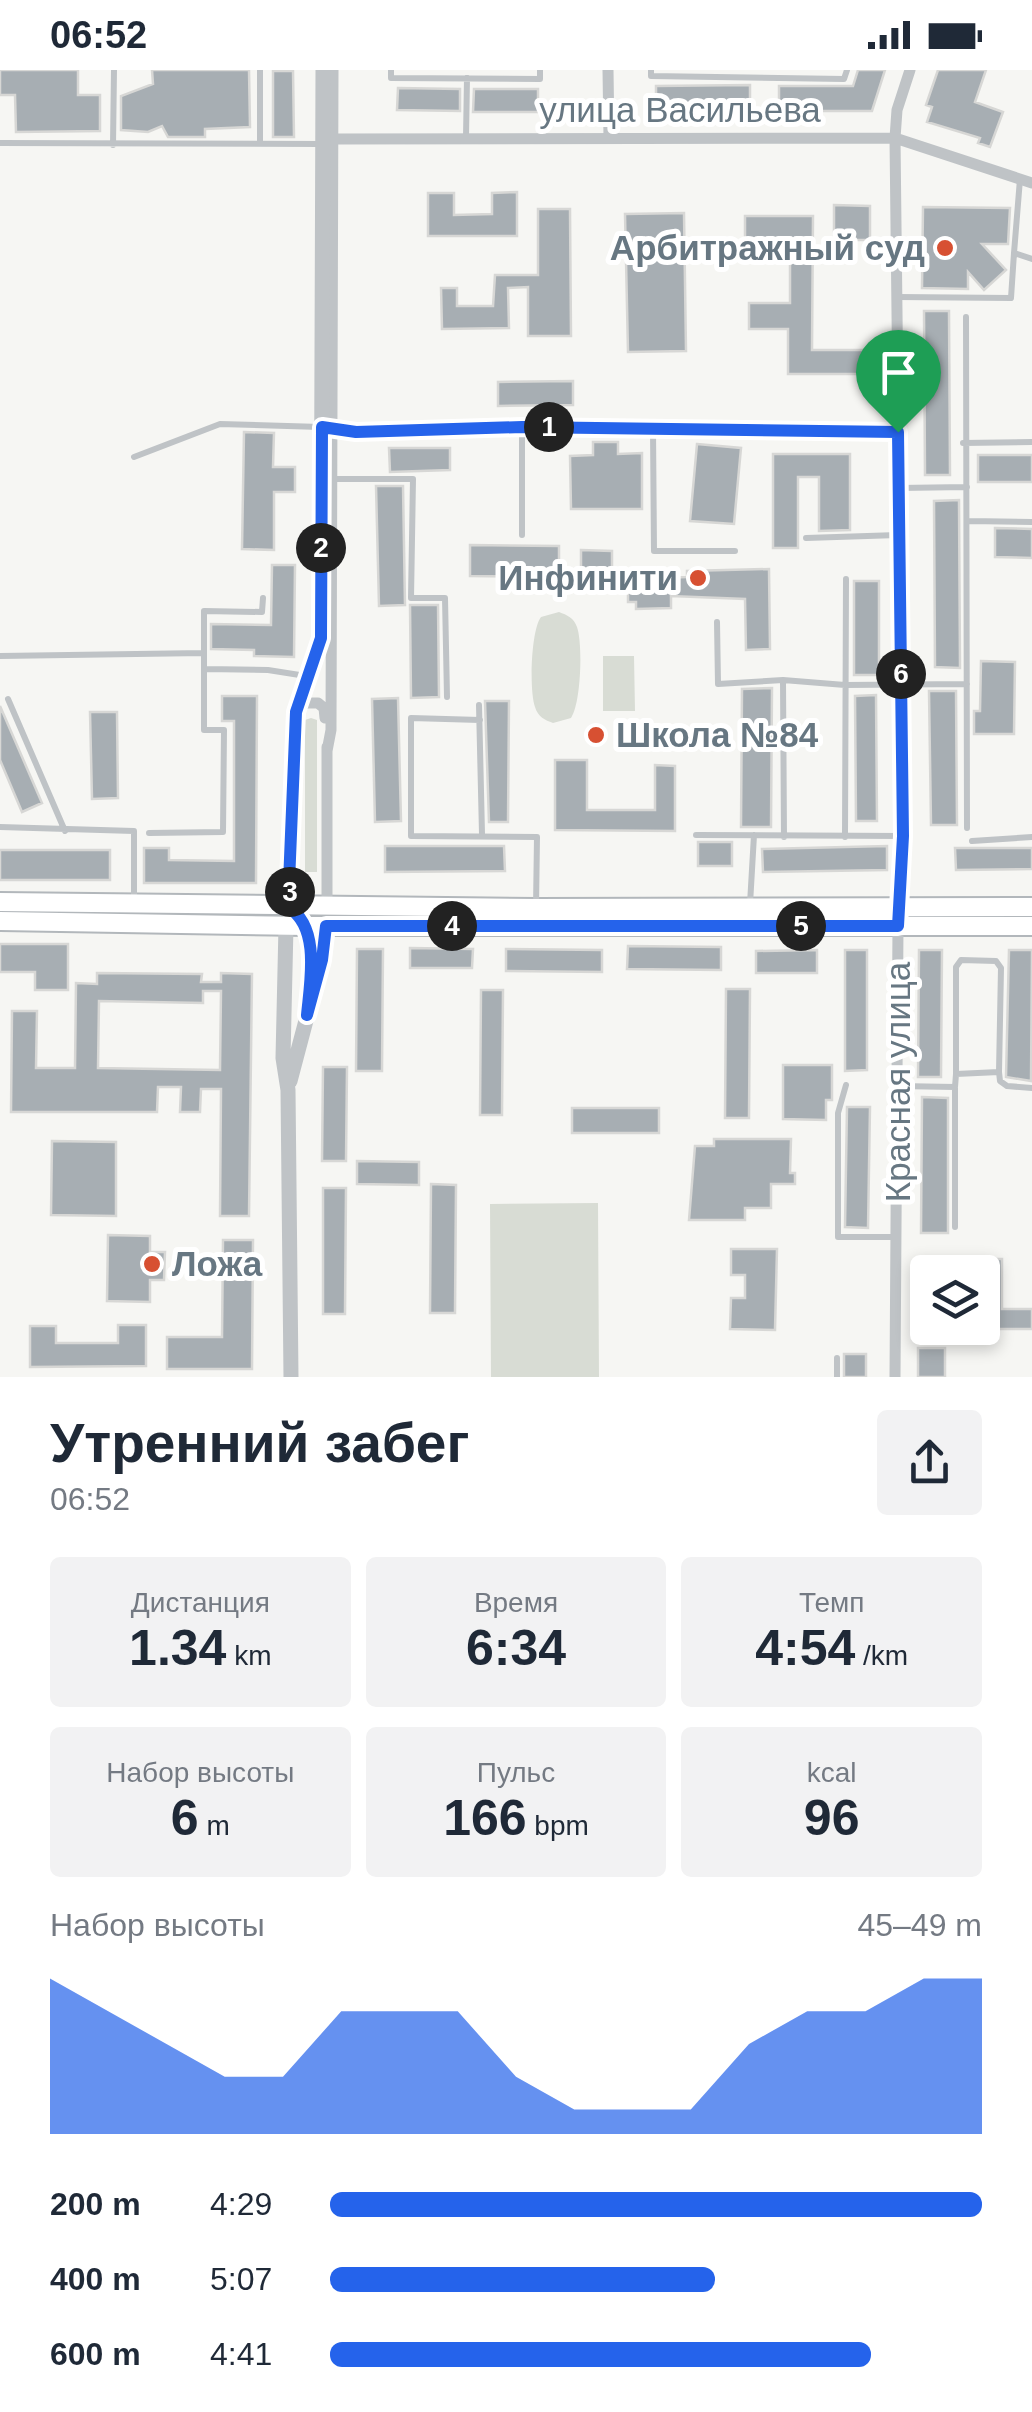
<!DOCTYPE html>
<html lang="ru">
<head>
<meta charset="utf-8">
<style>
	:root { --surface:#fff; --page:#f2f2f3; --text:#1f2937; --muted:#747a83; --accent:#2563eb }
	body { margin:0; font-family:Arial,sans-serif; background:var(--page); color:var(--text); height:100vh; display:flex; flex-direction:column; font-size:38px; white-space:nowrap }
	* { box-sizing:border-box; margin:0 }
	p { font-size:32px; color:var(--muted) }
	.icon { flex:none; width:55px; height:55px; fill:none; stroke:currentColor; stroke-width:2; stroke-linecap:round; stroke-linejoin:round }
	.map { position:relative; height:1307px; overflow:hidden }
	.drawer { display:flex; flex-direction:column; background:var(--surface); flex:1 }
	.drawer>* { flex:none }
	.buttons { position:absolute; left:910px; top:1185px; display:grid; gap:20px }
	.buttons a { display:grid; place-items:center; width:90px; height:90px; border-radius:10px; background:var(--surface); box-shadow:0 5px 15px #0003; font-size:50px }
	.pin { position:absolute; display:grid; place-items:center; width:85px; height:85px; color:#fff; margin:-102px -42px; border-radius:50% 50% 50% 0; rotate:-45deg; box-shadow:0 0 10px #0007 }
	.pin .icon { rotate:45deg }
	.km { position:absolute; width:50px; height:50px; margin:-25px; border-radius:50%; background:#222; color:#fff; font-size:28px; line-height:50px; text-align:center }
	.round { display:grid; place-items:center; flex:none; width:105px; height:105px; border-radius:10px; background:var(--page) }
	.head { display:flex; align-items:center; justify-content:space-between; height:170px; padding:0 50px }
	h1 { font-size:55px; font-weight:700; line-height:75px }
	.figures { display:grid; grid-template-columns:repeat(3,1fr); gap:15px; height:170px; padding:10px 50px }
	.figures div { display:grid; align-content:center; border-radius:10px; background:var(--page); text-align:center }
	.figures b { font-size:50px; font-weight:700 }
	.figures small { font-size:28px; font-weight:400 }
	.figures p { font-size:28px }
	.chart { height:280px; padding:20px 50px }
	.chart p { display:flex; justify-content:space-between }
	.chart svg { width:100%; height:180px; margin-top:10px; fill:var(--accent); opacity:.7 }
	ul { padding:0 50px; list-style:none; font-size:32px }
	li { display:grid; grid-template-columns:160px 120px 1fr; align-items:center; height:75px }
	li i { height:25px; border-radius:12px; background:var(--accent) }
	.status { display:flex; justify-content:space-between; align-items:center; height:70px; padding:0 50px; background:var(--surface); direction:ltr }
	.status svg { height:28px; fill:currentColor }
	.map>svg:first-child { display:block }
	.green { fill:#d8dcd4 }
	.building { fill:#a7aeb3; stroke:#d7d7d5; stroke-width:2.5; fill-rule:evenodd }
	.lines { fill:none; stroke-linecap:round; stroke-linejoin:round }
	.secondary-casing { stroke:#b2b7bb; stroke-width:22 }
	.service { stroke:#bfc3c6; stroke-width:6 }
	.minor { stroke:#bfc3c6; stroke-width:11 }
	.tertiary { stroke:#bfc3c6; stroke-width:15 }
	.secondary { stroke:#fff; stroke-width:18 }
	.route-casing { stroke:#fff; stroke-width:20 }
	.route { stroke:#2563eb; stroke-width:12 }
	.poi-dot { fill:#d75032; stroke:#fff; stroke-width:4 }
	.labels { text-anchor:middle; stroke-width:10; stroke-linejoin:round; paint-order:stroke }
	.street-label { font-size:35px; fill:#677782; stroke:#fff }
	.poi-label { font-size:35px; font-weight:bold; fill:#677782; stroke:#fff; text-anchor:end }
</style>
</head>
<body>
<div class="status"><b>06:52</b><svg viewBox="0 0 49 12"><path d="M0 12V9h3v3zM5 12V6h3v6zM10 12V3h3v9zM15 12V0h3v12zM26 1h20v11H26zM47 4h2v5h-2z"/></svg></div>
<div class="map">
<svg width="1032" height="1307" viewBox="0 0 1032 1307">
	<rect width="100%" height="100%" fill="#f6f6f3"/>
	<!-- green -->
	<path class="green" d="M559 542C567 545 574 548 577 557 583 574 581 634 571 648L553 653C545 650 538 647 535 637 529 620 531 560 541 547Z
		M603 586H634L635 641H603Z
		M311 648 317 650V802H305V650Z
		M598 1133 599 1307H491L490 1134Z"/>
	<!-- building -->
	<path class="building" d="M0 0H78V25H100V61L16 62 15 25H0Z
		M152 0H249L250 57 205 59V67H168L162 56 148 62 121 60V26L153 14Z
		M858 0H885L872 41H779V16H853Z
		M938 0H986L975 32 1003 42 990 77 978 73 980 68 927 52 932 37 926 35Z
		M273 1H293L294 67H273Z
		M750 15V41L656 42V16Z
		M398 18 460 19V41L397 40Z
		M474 19H538V42H473Z
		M517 122V166H428V123H454V145L492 144V123Z
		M834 135 870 136V170H834Z
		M923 137 1010 138 1008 174H982L1006 200 984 220 968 202V219L922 218Z
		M538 139H570L571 266H528V217L508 218 509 258 442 259 441 218H457V236H493L495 205H538Z
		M684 143 686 281 628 282 625 144Z
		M745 146H813L812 280H865V304H788V259H749V233H790V178H745Z
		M924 241H949L950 405H925Z
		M573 311V335L498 336V312Z
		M244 362 274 363 273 397H295V422H274V480L242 479Z
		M593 372H618V384L642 383V439H571L570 386 593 385Z
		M697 374 741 378 734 454 690 451Z
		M389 378H450V400L390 402Z
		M773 384H850V460L819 461V407H798V478H773Z
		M978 385H1032V412H978Z
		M376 416H403L405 535 379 536Z
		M959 430 960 598 935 597 934 431Z
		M995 458 1032 459V488L995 487Z
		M470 475 559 476V507L470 506Z
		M581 480 612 481V505H581Z
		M272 495H295L294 587 254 586V580L211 579V554L271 555Z
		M769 499 770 579 746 580 745 529 671 526V538L636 539V532H628V509L687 507V501Z
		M854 511H879V605H854Z
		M410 535H438L439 627 411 628Z
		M981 591 1015 592 1014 664H974V641H980Z
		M772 618 771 757H741L742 619Z
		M929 621H956L957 755H931Z
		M876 625 877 751H856L855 626Z
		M222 626H257L256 813H144V778H169V790L234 791V651H222Z
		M398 628 401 751 375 752 372 629Z
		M485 631H509L508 752H489Z
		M0 636 42 733 22 742 0 690Z
		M90 642H117L118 728 92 729Z
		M555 690H587V740H655V695L675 696V761L555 760Z
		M698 772H732V796H698Z
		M385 776H504L505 801 385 802Z
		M887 776V800L763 802 762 779Z
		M955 778H1032V799L956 800Z
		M0 780H110V810H0Z
		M0 874H68V920H35V902H0Z
		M628 876 721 877V900L627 899Z
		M410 878 473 879 472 898H410Z
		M357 879H383L382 1001H356Z
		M506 879 602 880V902L506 901Z
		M817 880V903H756V881Z
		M845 880H867V1000L845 1001Z
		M919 880H942L941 1007H918Z
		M1009 880H1032L1031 1011 1006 1007Z
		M97 903 202 904 201 912H221V903L252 904 249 1146H220L221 1019H201L200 1042H180L181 1017H158L157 1042H11L12 941H37L36 998H75L76 913 97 914ZM203 921H221L220 1000 98 998 99 931 203 933Z
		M726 919H750L749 1048H725Z
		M481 920H503L502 1045H480Z
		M783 995H832V1030H826V1050L783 1049Z
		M323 997H347L346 1091H322Z
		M922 1027 948 1028V1163H921Z
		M847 1037H870L868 1158 845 1157Z
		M572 1038H659V1063H572Z
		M714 1069H791L790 1103H795V1114H771V1138H745V1150H689L695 1076H714Z
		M52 1071 116 1072V1146L51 1145Z
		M357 1091 419 1092V1115L357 1114Z
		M431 1114 456 1115 455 1243H430Z
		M323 1118H346L345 1244H323Z
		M108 1165 150 1166V1182H165L164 1210H150V1232L107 1231Z
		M223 1170H253L252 1299H167V1267H222Z
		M731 1179H777L775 1260 730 1259 731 1228H745V1205H731Z
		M976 1189H1002V1239H1032V1259H982V1202H976Z
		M118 1255H146V1296L30 1297V1256H56V1273H118Z
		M918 1278H945V1307H918Z
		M844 1284H866V1307H844Z"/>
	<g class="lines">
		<defs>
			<path id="secondary" d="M0 832 536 838 1032 837
				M0 851 306 856H1032"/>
		</defs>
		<!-- secondary casing -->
		<use href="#secondary" class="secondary-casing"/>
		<!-- service -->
		<path class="service" d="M260 0V73
			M391 0V8L540 9V0
			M651 0V6L844 9 847 0
			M466 67 467 8
			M0 73 322 74
			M113 75 114 0
			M1020 109 1014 183 1032 189
			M898 227 1011 228 1014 183
			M966 247 967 758
			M653 358 654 481H735
			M522 359V465
			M963 373 1032 372
			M134 387 220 354 321 357
			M332 409H413L411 528H445L447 627
			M899 418 967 417
			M969 451 1032 452
			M806 468 898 465
			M717 552 718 614 783 610
			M0 586 204 583
			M205 599 268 600 306 606
			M8 629 65 761
			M479 635 482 764
			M480 650 411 648V766L537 767 536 837
			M0 757 134 761V831
			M149 763 223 762 224 660H204V541L262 542 263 528
			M696 765 901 766
			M784 767 783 610 845 615 967 614
			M845 767 846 509
			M972 771 1032 767
			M750 834 754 765
			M956 1004V897L961 890 996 891 1001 898 999 1002
			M846 1015 838 1043V1167H897
			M898 1016 955 1017 956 1004 999 1002 1000 1011 1007 1016 1032 1018
			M955 1157V1018
			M837 1288V1307"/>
		<!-- minor -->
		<path class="minor" d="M608 0 609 68
			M322 74 333 69 895 68 1032 113
			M328 358 356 362 522 357 898 362
			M297 640 306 633H318L324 638 325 648
			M327 677V837
			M327 681 331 660 333 0
			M898 838 903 766 895 68 897 40 910 0
			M895 1307 898 856"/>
		<!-- tertiary -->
		<path class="tertiary" d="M286 856 283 988 288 1020 291 1307
			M307 945C309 912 321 857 288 837L296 642 321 568 323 0
			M290 1011 322 890 326 856"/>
		<!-- secondary -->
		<use href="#secondary" class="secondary"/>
	</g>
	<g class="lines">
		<defs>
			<path id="route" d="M322 357 356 362 522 357 898 362 903 766 898 856H326L322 890 307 945C310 912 321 857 288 837L296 642 321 568Z"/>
		</defs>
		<!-- route casing -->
		<use href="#route" class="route-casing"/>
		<!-- route -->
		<use href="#route" class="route"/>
	</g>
	<!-- markers -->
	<g class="poi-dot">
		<circle cx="945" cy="178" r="10"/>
		<circle cx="698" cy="508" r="10"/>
		<circle cx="596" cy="665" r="10"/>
		<circle cx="152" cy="1194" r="10"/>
	</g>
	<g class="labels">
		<!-- street labels -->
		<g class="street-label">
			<text x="680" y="52">улица Васильева</text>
			<text transform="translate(898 1012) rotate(-90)" y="12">Красная улица</text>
		</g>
		<!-- poi labels -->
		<g class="poi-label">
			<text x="925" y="190">Арбитражный суд</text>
			<text x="678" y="520">Инфинити</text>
			<text x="616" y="677" text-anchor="start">Школа №84</text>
			<text x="172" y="1206" text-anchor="start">Ложа</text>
		</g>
	</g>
</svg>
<div class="buttons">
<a><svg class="icon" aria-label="layers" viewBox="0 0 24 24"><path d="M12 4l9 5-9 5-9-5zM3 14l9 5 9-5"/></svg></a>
</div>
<div class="pin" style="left:898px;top:362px;background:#1e9e55"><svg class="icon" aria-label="arrive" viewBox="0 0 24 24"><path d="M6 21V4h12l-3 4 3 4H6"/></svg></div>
<b class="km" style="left:549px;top:357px">1</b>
<b class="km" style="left:321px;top:478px">2</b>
<b class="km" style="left:290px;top:822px">3</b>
<b class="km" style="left:452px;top:856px">4</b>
<b class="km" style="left:801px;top:856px">5</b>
<b class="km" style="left:901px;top:604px">6</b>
</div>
<section class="drawer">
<div class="head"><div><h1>Утренний забег</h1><p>06:52</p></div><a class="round"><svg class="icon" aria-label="share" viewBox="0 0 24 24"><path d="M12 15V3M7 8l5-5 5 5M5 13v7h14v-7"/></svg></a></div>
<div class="figures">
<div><p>Дистанция</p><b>1.34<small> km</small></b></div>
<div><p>Время</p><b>6:34</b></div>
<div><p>Темп</p><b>4:54<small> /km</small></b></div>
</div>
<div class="figures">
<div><p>Набор высоты</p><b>6<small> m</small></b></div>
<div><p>Пульс</p><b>166<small> bpm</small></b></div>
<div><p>kcal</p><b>96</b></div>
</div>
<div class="chart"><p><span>Набор высоты</span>45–49 m</p>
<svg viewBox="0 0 160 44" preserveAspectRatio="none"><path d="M0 44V6L10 14L20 22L30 30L40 30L50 14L60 14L70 14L80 30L90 38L100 38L110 38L120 22L130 14L140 14L150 6L160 6V44z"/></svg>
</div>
<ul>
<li><b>200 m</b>4:29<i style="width:100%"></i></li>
<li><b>400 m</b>5:07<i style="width:59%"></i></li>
<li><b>600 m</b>4:41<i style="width:83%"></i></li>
</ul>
</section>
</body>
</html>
